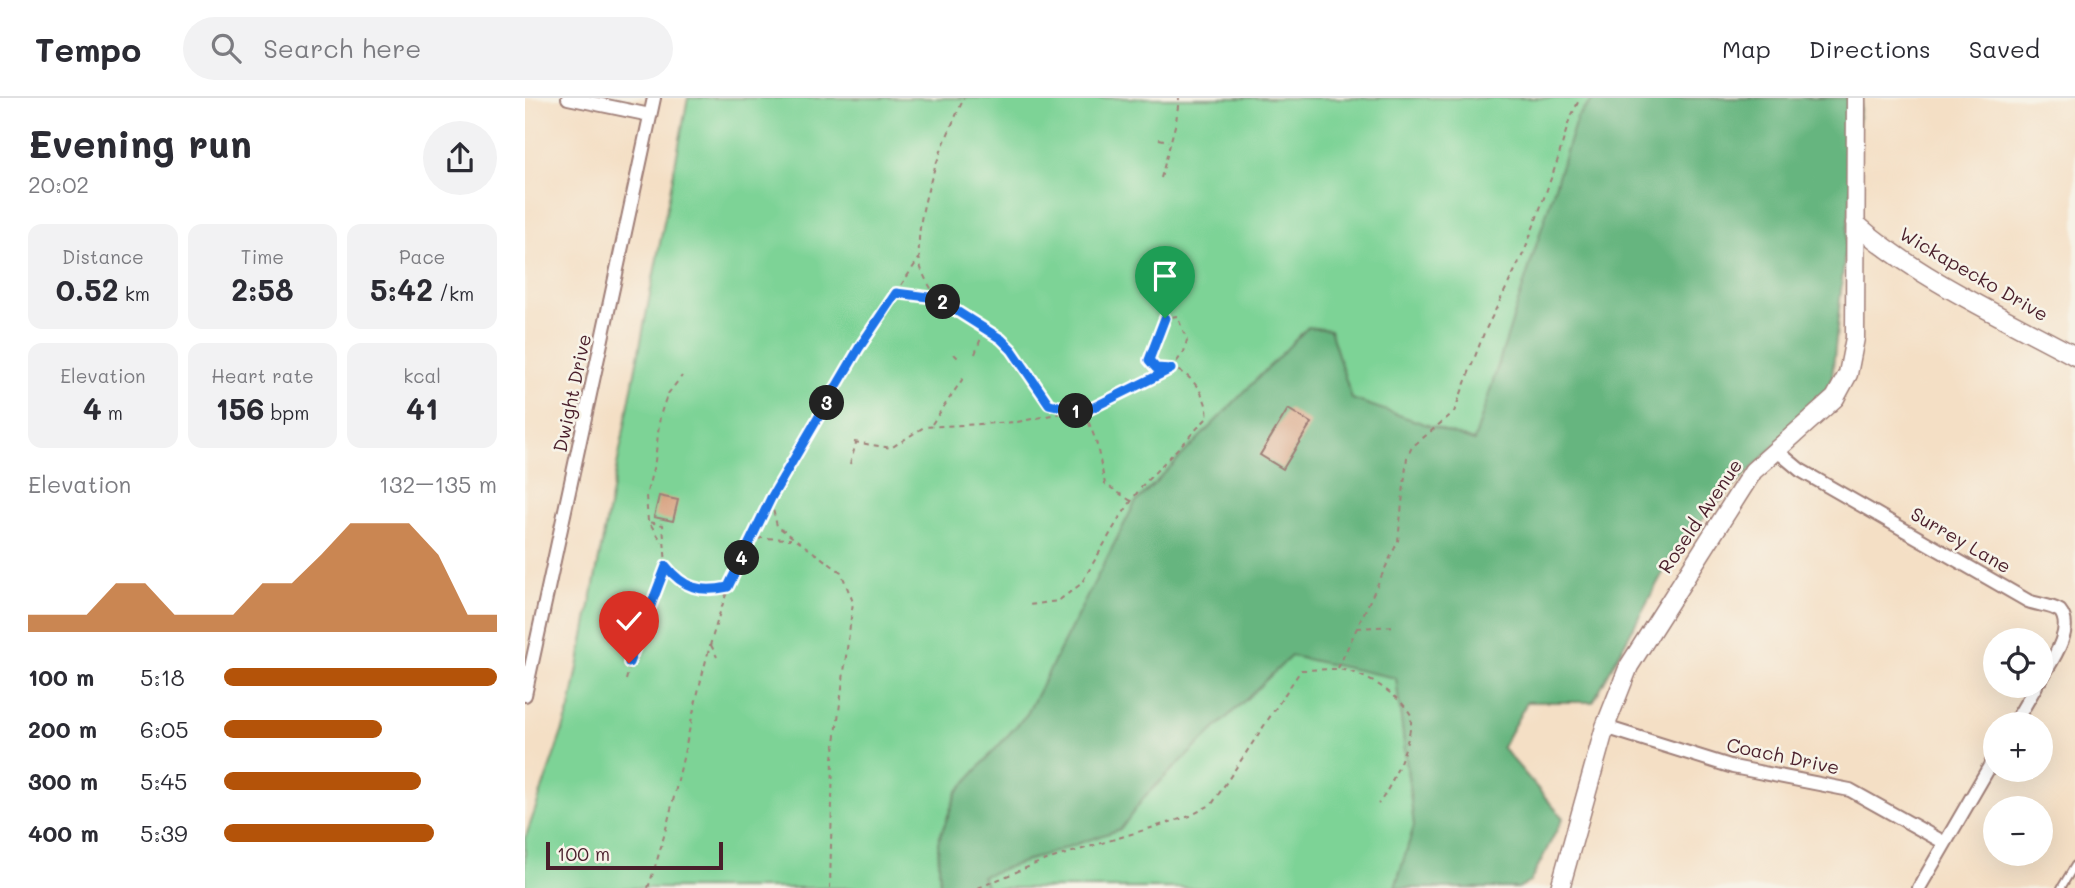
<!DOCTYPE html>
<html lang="en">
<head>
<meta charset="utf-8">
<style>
	:root { --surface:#fff; --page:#f2f2f3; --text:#2b2b33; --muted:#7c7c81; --line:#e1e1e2; --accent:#b45309 }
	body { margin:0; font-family:Mali,sans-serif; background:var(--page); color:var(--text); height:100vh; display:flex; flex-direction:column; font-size:26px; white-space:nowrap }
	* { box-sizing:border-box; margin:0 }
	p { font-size:23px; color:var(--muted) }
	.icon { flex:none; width:38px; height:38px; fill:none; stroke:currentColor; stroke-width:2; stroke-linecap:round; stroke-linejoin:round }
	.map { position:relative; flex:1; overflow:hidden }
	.details { display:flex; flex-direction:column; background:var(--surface); width:525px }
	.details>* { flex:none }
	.buttons { position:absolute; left:1458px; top:530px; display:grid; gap:14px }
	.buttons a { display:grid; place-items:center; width:70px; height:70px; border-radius:50%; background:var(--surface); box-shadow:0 7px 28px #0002; font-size:35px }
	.scale { position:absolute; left:21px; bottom:18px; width:177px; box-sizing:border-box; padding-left:7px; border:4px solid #4a1f2b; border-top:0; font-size:19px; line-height:24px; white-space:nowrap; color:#4a1f2b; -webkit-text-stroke:5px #f7f3e8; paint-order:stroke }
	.pin { position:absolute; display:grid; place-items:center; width:60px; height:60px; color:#fff; margin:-72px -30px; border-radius:50% 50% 50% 0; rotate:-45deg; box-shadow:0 0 7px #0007 }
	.pin .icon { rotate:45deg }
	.km { position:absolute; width:35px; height:35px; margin:-18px; border-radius:50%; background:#222; color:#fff; font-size:19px; line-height:35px; text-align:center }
	.round { display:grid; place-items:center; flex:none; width:74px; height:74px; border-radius:37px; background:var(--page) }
	.headline { display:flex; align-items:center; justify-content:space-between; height:119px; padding:0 28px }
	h1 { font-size:38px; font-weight:700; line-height:52px }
	.figures { display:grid; grid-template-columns:repeat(3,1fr); gap:10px; height:119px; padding:7px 28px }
	.figures div { display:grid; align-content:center; border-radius:14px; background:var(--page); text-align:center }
	.figures b { font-size:30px; font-weight:700 }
	.figures small { font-size:19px; font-weight:400 }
	.figures p { font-size:19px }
	.chart { height:196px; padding:14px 28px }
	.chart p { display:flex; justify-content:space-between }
	.chart svg { width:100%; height:126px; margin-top:7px; fill:var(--accent); opacity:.7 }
	ul { padding:0 28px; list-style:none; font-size:23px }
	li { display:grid; grid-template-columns:112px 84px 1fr; align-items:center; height:52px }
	li i { height:18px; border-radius:9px; background:var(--accent) }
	header { display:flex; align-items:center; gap:42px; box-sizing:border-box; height:98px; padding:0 35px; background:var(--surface); border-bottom:2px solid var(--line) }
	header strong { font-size:33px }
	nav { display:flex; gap:38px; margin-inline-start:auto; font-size:24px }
	.search { width:490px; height:63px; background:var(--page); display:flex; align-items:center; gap:18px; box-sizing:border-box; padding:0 24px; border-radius:38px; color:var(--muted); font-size:26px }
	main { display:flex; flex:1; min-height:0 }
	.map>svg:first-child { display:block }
	.green { fill:#7dd396; stroke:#647960; stroke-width:2 }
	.forest { fill:#66b57f; stroke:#586a55; stroke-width:2 }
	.building { fill:#d8a382 }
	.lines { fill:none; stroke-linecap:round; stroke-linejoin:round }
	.lane-casing { stroke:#9f7f78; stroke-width:10 }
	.street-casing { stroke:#9f7f78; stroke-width:16 }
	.secondary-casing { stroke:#9f7f78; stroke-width:21 }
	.path { stroke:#9f7f78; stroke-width:2; stroke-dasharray:5 5; stroke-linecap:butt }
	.lane { stroke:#fff; stroke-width:6 }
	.street { stroke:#fff; stroke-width:12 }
	.secondary { stroke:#fff; stroke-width:18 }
	.route-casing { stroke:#fff; stroke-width:14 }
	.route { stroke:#1a73e8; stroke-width:9 }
	.labels { text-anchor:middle; stroke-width:5; stroke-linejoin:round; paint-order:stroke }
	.street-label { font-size:19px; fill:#4a1f2b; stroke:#f7f3e8 }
</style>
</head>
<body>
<header>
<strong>Tempo</strong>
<div class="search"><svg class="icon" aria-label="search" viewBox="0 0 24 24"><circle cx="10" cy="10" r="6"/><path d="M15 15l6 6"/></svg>Search here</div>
<nav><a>Map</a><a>Directions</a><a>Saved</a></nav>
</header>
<main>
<section class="details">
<div class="headline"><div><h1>Evening run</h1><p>20:02</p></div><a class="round"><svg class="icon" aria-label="share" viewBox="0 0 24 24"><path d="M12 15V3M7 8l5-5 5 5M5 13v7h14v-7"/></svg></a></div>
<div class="figures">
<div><p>Distance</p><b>0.52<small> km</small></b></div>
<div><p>Time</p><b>2:58</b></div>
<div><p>Pace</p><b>5:42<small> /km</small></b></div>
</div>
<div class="figures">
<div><p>Elevation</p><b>4<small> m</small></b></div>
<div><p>Heart rate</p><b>156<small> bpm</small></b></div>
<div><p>kcal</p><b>41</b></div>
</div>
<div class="chart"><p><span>Elevation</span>132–135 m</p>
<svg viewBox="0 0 160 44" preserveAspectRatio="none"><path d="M0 44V38L10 38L20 38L30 27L40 27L50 38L60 38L70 38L80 27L90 27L100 17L110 6L120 6L130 6L140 17L150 38L160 38V44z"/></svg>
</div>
<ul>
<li><b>100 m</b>5:18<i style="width:100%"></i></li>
<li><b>200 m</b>6:05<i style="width:58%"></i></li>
<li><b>300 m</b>5:45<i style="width:72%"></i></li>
<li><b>400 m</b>5:39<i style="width:77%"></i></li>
</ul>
</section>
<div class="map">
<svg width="1550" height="790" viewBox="0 0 1550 790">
	<rect width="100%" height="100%" fill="#f7f3e8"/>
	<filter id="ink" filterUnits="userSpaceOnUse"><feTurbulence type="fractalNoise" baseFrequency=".0143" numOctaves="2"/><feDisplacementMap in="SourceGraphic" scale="14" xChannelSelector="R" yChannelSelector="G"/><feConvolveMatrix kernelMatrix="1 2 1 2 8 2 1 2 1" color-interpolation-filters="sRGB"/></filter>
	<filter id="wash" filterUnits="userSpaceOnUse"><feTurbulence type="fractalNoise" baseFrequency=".00686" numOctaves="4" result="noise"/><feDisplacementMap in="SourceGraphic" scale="28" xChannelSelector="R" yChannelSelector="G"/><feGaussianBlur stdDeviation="1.57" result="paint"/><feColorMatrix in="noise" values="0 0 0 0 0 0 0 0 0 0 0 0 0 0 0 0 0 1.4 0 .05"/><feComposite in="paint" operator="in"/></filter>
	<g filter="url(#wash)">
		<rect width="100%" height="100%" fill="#f4dfc5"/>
		<!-- green -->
		<path class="green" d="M163 0H1114L893 743 872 790H0V741L45 611Z"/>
		<!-- forest -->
		<path class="forest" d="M1069 0H1336L1306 289 1153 447 1068 604H1002L977 649 1038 720 1005 784 993 790H870L889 728 871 580 766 558 620 698 596 731 457 778 462 790H415L413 744 432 694 502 616 610 405 783 229 805 232 827 301 949 343 1052 19Z"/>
		<g id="blocks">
			<!-- building -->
			<path class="building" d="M763 311 786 325 758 371 735 357Z
				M134 398 153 402 148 423 129 419Z"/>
		</g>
	</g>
	<g filter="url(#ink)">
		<use href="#blocks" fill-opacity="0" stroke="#9f7f78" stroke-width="2"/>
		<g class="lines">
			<defs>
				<path id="lane" d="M1536 790 1550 767"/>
				<path id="street" d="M43 0 125 17
					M1251 352 1275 372 1503 503C1513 507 1526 507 1535 513 1550 531 1526 564 1516 581
					M0 597 129 0
					M1489 626 1511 588
					M1080 629 1208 669 1325 692 1420 745
					M1394 790 1470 659"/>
				<path id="secondary" d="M1330 125C1392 180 1478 219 1550 258
					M1035 790 1080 629 1104 568 1228 373 1310 300 1323 276 1330 240 1331 0"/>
			</defs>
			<!-- lane casing -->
			<use href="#lane" class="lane-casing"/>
			<!-- street casing -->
			<use href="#street" class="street-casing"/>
			<!-- secondary casing -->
			<use href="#secondary" class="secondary-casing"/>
			<!-- path -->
			<path class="path" d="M634 41 644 43
				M636 80 651 24 654 0
				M371 195 411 200 476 241 487 252 525 306 559 314 646 271 659 254 662 242 652 218 640 220 624 262 631 269C638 271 646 270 654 273 669 279 685 304 682 320L616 389 592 424 556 486 533 503 504 507
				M411 199C406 190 399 180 396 170 385 120 418 45 439 0
				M429 256 434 261
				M450 256 456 240
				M560 315 571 343 580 386 606 403
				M407 326 439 279
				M329 344 366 350 399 329 492 324 546 313
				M325 366 331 345
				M246 403 252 428 316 474 328 504 308 660 305 790
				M123 423 121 398 130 363 135 318 142 297 157 278
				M224 445 236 440 266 441
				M141 469C159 491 176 495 203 489
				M832 530 871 528
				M186 547 192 559
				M813 570 873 443 882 359 887 349 929 314 959 235 1000 152 1032 64 1044 23 1055 0
				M101 582 110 548 141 468 138 427 124 424 137 444
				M123 790C157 692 167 591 202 494 219 445 246 401 271 357 311 289 351 224 395 159
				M453 790 515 764 665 718 687 706 776 572C788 572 799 571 810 571 835 572 874 596 886 617 889 635 866 692 853 706"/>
			<!-- lane -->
			<use href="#lane" class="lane"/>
			<!-- street -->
			<use href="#street" class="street"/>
			<!-- secondary -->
			<use href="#secondary" class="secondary"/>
		</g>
	</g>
	<g class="lines" filter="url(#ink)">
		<defs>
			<path id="route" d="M104 565 141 468C158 490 176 495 203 489L246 400 334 250 371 195 411 200 476 241 487 252 524 306 559 314 646 271 631 270 624 262 640 220"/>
		</defs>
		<!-- route casing -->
		<use href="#route" class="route-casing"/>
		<!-- route -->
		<use href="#route" class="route"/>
	</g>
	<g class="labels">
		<!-- street labels -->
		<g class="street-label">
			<text transform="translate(1449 176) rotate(30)" y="7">Wickapecko Drive</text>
			<text transform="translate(47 295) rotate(-78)" y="7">Dwight Drive</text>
			<text transform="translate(1175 418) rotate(-56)" y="7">Roseld Avenue</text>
			<text transform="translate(1436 442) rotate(30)" y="7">Surrey Lane</text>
			<text transform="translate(1258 658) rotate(12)" y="7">Coach Drive</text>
		</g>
	</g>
</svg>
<div class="buttons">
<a><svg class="icon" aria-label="locate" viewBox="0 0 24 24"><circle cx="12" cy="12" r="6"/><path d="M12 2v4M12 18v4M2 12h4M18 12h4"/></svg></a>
<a>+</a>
<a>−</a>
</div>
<div class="scale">100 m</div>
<div class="pin" style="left:640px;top:220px;background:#1e9e55"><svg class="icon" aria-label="arrive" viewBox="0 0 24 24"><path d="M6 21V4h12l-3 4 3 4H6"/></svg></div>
<div class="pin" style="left:104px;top:565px;background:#d93025"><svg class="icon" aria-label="check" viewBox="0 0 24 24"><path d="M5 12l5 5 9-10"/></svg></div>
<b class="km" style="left:551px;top:313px">1</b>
<b class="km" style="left:418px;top:204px">2</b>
<b class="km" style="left:302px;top:305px">3</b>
<b class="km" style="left:217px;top:460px">4</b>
</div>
</main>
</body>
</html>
